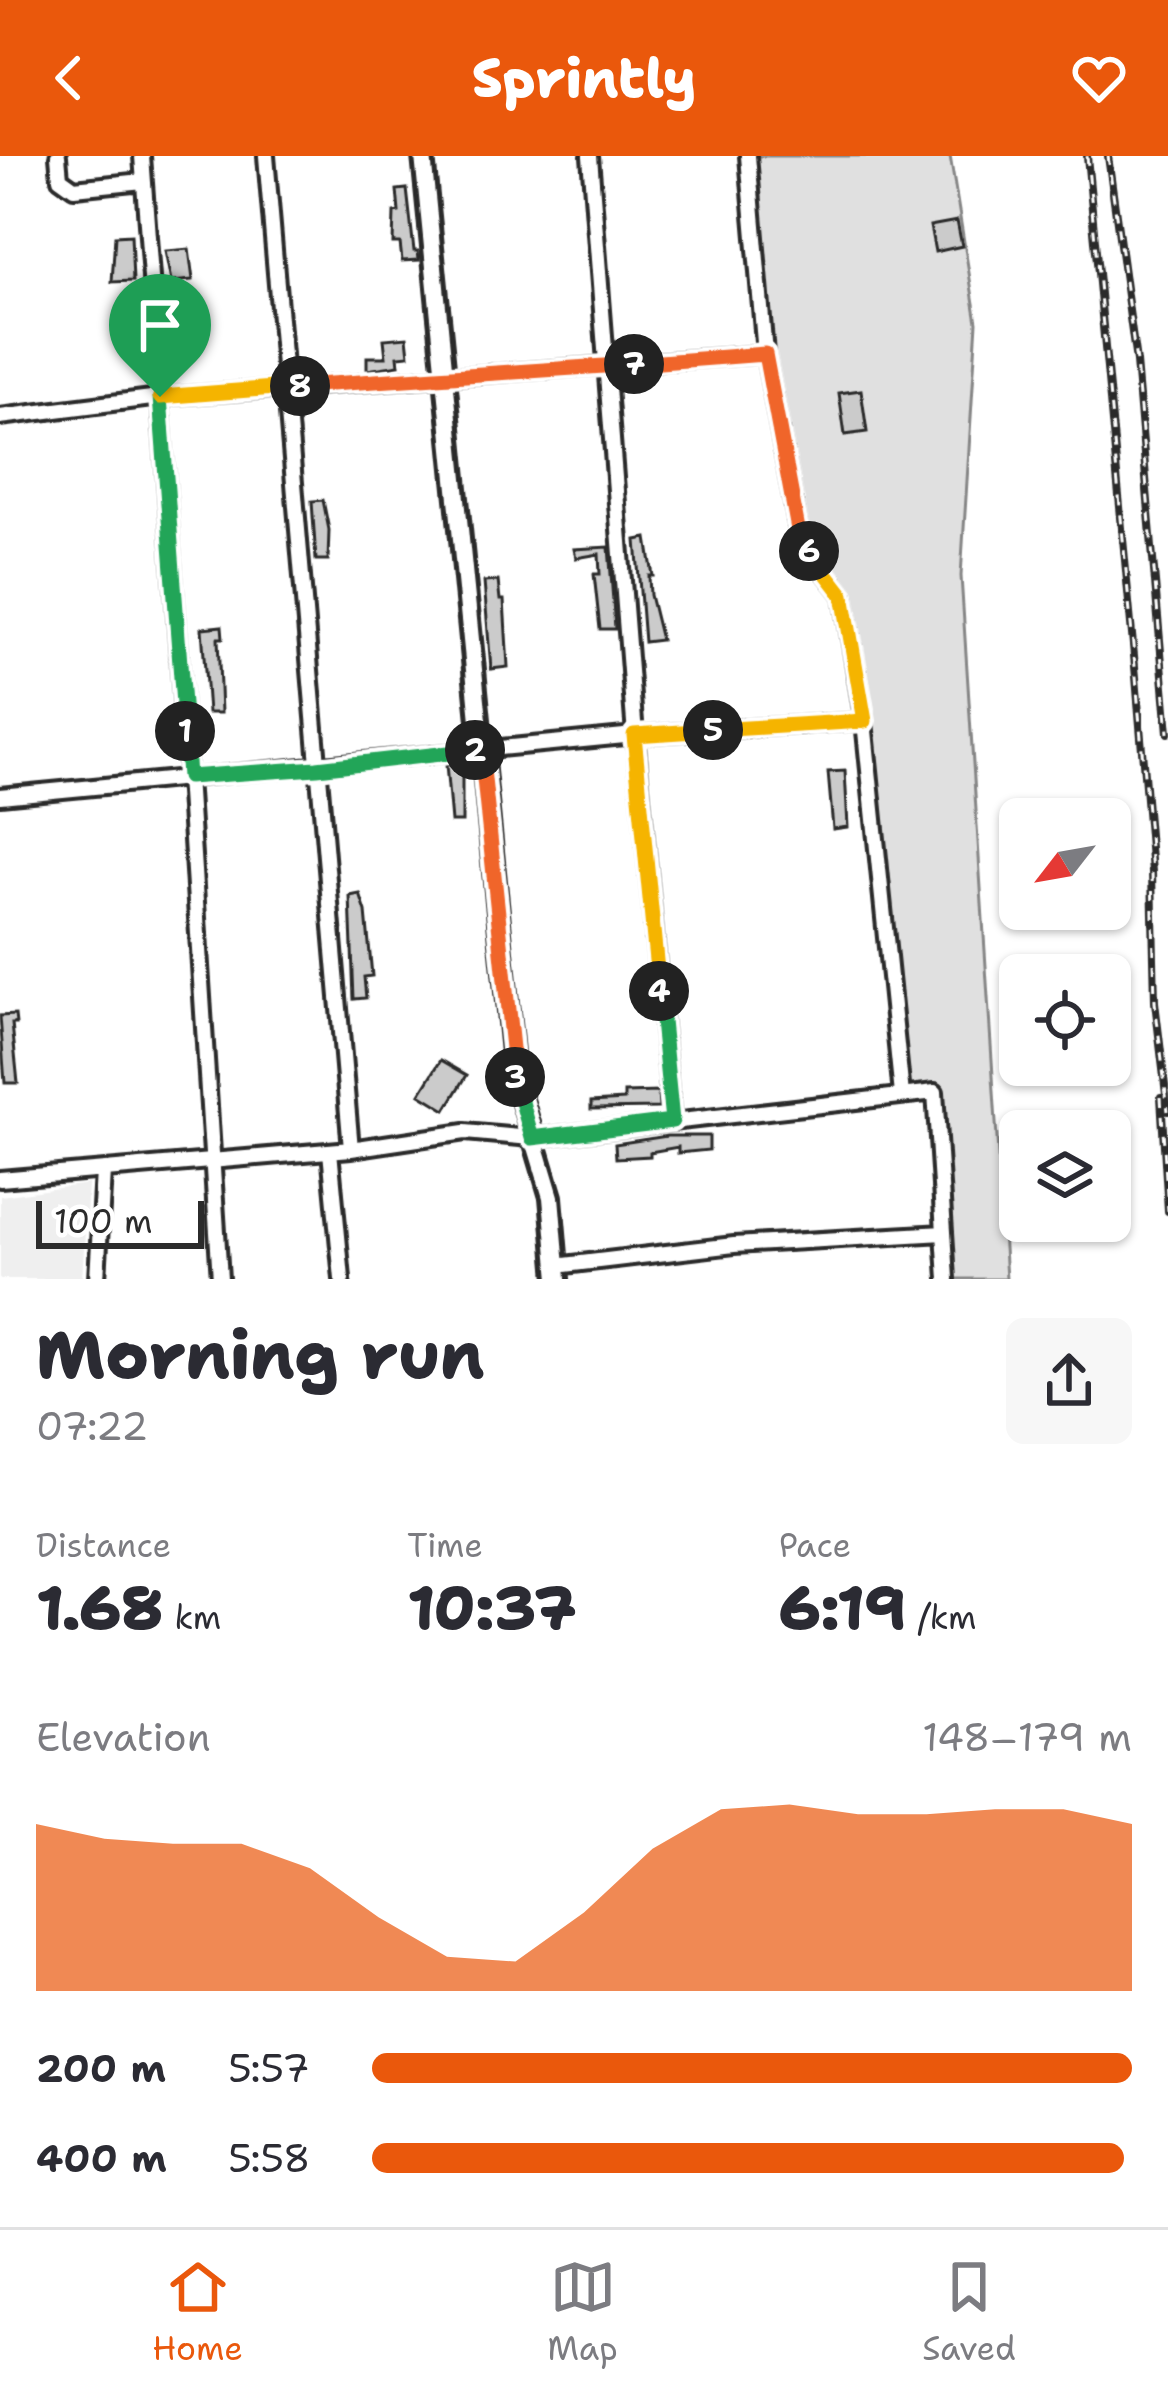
<!DOCTYPE html>
<html lang="en">
<head>
<meta charset="utf-8">
<style>
	:root { --surface:#fff; --page:#f7f7f7; --text:#2b2b33; --muted:#7c7c81; --line:#e1e1e2; --accent:#ea580c }
	body { margin:0; font-family:"Shantell Sans",sans-serif; background:var(--page); color:var(--text); height:100vh; display:flex; flex-direction:column; font-size:45px; white-space:nowrap }
	* { box-sizing:border-box; margin:0 }
	p { font-size:39px; color:var(--muted) }
	.icon { flex:none; width:66px; height:66px; fill:none; stroke:currentColor; stroke-width:2; stroke-linecap:round; stroke-linejoin:round }
	.map { position:relative; height:1123px; overflow:hidden }
	.sheet { display:flex; flex-direction:column; background:var(--surface); flex:1 }
	.sheet>* { flex:none }
	.needle { width:78px; rotate:239deg }
	.buttons { position:absolute; left:999px; top:642px; display:grid; gap:24px }
	.buttons a { display:grid; place-items:center; width:132px; height:132px; border-radius:18px; background:var(--surface); box-shadow:0 3px 9px #0004; font-size:60px }
	.scale { position:absolute; left:36px; bottom:30px; width:168px; box-sizing:border-box; padding-left:12px; border:6px solid #2b2b2b; border-top:0; font-size:33px; line-height:42px; white-space:nowrap; color:#2b2b2b; -webkit-text-stroke:9px #fff; paint-order:stroke }
	.pin { position:absolute; display:grid; place-items:center; width:102px; height:102px; color:#fff; margin:-123px -51px; border-radius:50% 50% 50% 0; rotate:-45deg; box-shadow:0 0 12px #0007 }
	.pin .icon { rotate:45deg }
	.km { position:absolute; width:60px; height:60px; margin:-30px; border-radius:50%; background:#222; color:#fff; font-size:33px; line-height:60px; text-align:center }
	.round { display:grid; place-items:center; flex:none; width:126px; height:126px; border-radius:18px; background:var(--page) }
	.overview { display:flex; align-items:center; justify-content:space-between; height:204px; padding:0 36px }
	h1 { font-size:66px; font-weight:800; line-height:90px }
	.figures { display:grid; grid-template-columns:repeat(3,1fr); gap:18px; height:204px; padding:12px 36px }
	.figures div { display:grid; align-content:center }
	.figures b { font-size:60px; font-weight:800 }
	.figures small { font-size:33px; font-weight:400 }
	.figures p { font-size:33px }
	.chart { height:336px; padding:24px 36px }
	.chart p { display:flex; justify-content:space-between }
	.chart svg { width:100%; height:216px; margin-top:12px; fill:var(--accent); opacity:.7 }
	ul { padding:0 36px; list-style:none; font-size:39px }
	li { display:grid; grid-template-columns:192px 144px 1fr; align-items:center; height:90px }
	li i { height:30px; border-radius:15px; background:var(--accent) }
	header { display:flex; justify-content:space-between; align-items:center; height:156px; padding:0 36px; background:var(--accent); color:#fff; font-size:54px; font-weight:800 }
	.dock { display:flex; justify-content:space-around; align-items:center; height:168px; border-top:3px solid var(--line); background:var(--surface); font-size:33px; color:var(--muted) }
	.dock a { display:grid; justify-items:center; gap:6px }
	.dock .selected { color:var(--accent) }
	.map>svg:first-child { display:block }
	.built { fill:#efefef }
	.green { fill:#e0e0e0; stroke:#868686; stroke-width:3 }
	.building { fill:#cbcbcb; stroke:#2b2b2b; stroke-width:3 }
	.lines { fill:none; stroke-linecap:round; stroke-linejoin:round }
	.minor-casing { stroke:#2b2b2b; stroke-width:22 }
	.major-casing { stroke:#2b2b2b; stroke-width:26 }
	.minor { stroke:#fff; stroke-width:14 }
	.major { stroke:#fff; stroke-width:16 }
	.rail-casing { stroke:#2b2b2b; stroke-width:8 }
	.rail { stroke:#fff; stroke-width:3; stroke-dasharray:9; stroke-linecap:butt }
	.split-1-casing { stroke:#fff; stroke-width:24 }
	.split-2-casing { stroke:#fff; stroke-width:24 }
	.split-3-casing { stroke:#fff; stroke-width:24 }
	.split-4-casing { stroke:#fff; stroke-width:24 }
	.split-5-casing { stroke:#fff; stroke-width:24 }
	.split-6-casing { stroke:#fff; stroke-width:24 }
	.split-7-casing { stroke:#fff; stroke-width:24 }
	.split-8-casing { stroke:#fff; stroke-width:24 }
	.split-9-casing { stroke:#fff; stroke-width:24 }
	.split-1 { stroke:#22a559; stroke-width:15 }
	.split-2 { stroke:#22a559; stroke-width:15 }
	.split-3 { stroke:#f0652b; stroke-width:15 }
	.split-4 { stroke:#22a559; stroke-width:15 }
	.split-5 { stroke:#f5b400; stroke-width:15 }
	.split-6 { stroke:#f5b400; stroke-width:15 }
	.split-7 { stroke:#f0652b; stroke-width:15 }
	.split-8 { stroke:#f0652b; stroke-width:15 }
	.split-9 { stroke:#f5b400; stroke-width:15 }
</style>
</head>
<body>
<header><svg class="icon" aria-label="back" viewBox="0 0 24 24"><path d="M15 5l-7 7 7 7"/></svg>Sprintly<svg class="icon" aria-label="heart" viewBox="0 0 24 24"><path d="M12 20l-8-8c-3-5 5-10 8-4 3-6 11-1 8 4z"/></svg></header>
<div class="map">
<svg width="1168" height="1123" viewBox="0 0 1168 1123">
	<rect width="100%" height="100%" fill="#fff"/>
	<filter id="ink" filterUnits="userSpaceOnUse"><feTurbulence type="fractalNoise" baseFrequency=".00833" numOctaves="2"/><feDisplacementMap in="SourceGraphic" scale="24" xChannelSelector="R" yChannelSelector="G"/><feConvolveMatrix kernelMatrix="1 2 1 2 8 2 1 2 1" color-interpolation-filters="sRGB"/></filter>
	<g filter="url(#ink)">
		<!-- built -->
		<path class="built" d="M88 1028 82 1123H0V1040Z"/>
		<!-- green -->
		<path class="green" d="M748 0H950L977 166 961 420 1006 1123H947L935 937 902 939 843 439 800 384 765 198Z"/>
		<!-- building -->
		<path class="building" d="M407 33 414 95H418L419 104 402 105 400 87H393L394 57 399 56 397 34Z
			M957 65 962 90 935 96 930 70Z
			M131 79 133 125 112 126 115 80Z
			M189 93 193 124 171 126 165 95Z
			M407 181 409 199 398 200 399 209 367 214V201H386L384 183Z
			M861 234 867 276 845 279 839 237Z
			M323 344 329 374 328 404H316L312 345Z
			M647 382 653 420H649L650 439 661 484 644 486 636 384Z
			M609 391 615 473H600L594 418H600L599 398 576 402 574 393Z
			M498 425 500 444H504L508 511 491 513 484 426Z
			M222 470 223 482H218L221 557H208L202 472Z
			M462 608V666H451L446 609Z
			M845 615 848 671 833 673 828 616Z
			M360 738 366 756 372 820 364 821 366 842 354 843 350 740Z
			M15 859 16 868H12L18 927H5L0 860Z
			M441 904 467 919 446 954 420 938Z
			M658 936 659 952 591 953V946L624 944V937Z
			M667 980H709V994L678 997V991L650 996V1000L616 1002 615 988Z"/>
		<g class="lines">
			<defs>
				<path id="minor" d="M58 0 60 22 74 32 143 25
					M142 0 188 621 220 1123
					M266 0 351 993
					M590 0 635 579 672 965
					M748 0 765 198 800 384 843 439 864 565 902 939
					M0 261 160 241 765 198
					M0 640 635 579 864 565
					M330 995 342 1123
					M0 1023 351 993 465 976 531 982 935 936 947 1123
					M556 1110 734 1089 944 1077
					M97 1123 103 1015"/>
				<path id="major" d="M423 0 514 917 551 1041 558 1123"/>
			</defs>
			<!-- minor casing -->
			<use href="#minor" class="minor-casing"/>
			<!-- major casing -->
			<use href="#major" class="major-casing"/>
			<!-- minor -->
			<use href="#minor" class="minor"/>
			<!-- major -->
			<use href="#major" class="major"/>
			<defs>
				<path id="rail" d="M1087 0 1136 521 1152 716 1155 846 1168 955
					M1108 0 1136 206 1168 577
					M1161 941 1168 1055"/>
			</defs>
			<!-- rail casing -->
			<use href="#rail" class="rail-casing"/>
			<!-- rail -->
			<use href="#rail" class="rail"/>
		</g>
	</g>
	<g class="lines" filter="url(#ink)">
		<defs>
			<path id="split-1" d="M160 241 185 575"/>
			<path id="split-2" d="M185 575 188 621 317 612 475 594"/>
			<path id="split-3" d="M475 594H481L515 921"/>
			<path id="split-4" d="M515 921 532 982 672 965 659 835"/>
			<path id="split-5" d="M659 835 634 579 713 574"/>
			<path id="split-6" d="M713 574 865 565 843 439 809 395"/>
			<path id="split-7" d="M634 208 765 198 800 384 809 395"/>
			<path id="split-8" d="M300 230 634 208"/>
			<path id="split-9" d="M160 241 300 230"/>
		</defs>
		<!-- split-1 casing -->
		<use href="#split-1" class="split-1-casing"/>
		<!-- split-2 casing -->
		<use href="#split-2" class="split-2-casing"/>
		<!-- split-3 casing -->
		<use href="#split-3" class="split-3-casing"/>
		<!-- split-4 casing -->
		<use href="#split-4" class="split-4-casing"/>
		<!-- split-5 casing -->
		<use href="#split-5" class="split-5-casing"/>
		<!-- split-6 casing -->
		<use href="#split-6" class="split-6-casing"/>
		<!-- split-7 casing -->
		<use href="#split-7" class="split-7-casing"/>
		<!-- split-8 casing -->
		<use href="#split-8" class="split-8-casing"/>
		<!-- split-9 casing -->
		<use href="#split-9" class="split-9-casing"/>
		<!-- split-1 -->
		<use href="#split-1" class="split-1"/>
		<!-- split-2 -->
		<use href="#split-2" class="split-2"/>
		<!-- split-3 -->
		<use href="#split-3" class="split-3"/>
		<!-- split-4 -->
		<use href="#split-4" class="split-4"/>
		<!-- split-5 -->
		<use href="#split-5" class="split-5"/>
		<!-- split-6 -->
		<use href="#split-6" class="split-6"/>
		<!-- split-7 -->
		<use href="#split-7" class="split-7"/>
		<!-- split-8 -->
		<use href="#split-8" class="split-8"/>
		<!-- split-9 -->
		<use href="#split-9" class="split-9"/>
	</g>
</svg>
<div class="buttons">
<a><svg class="needle" viewBox="-14 -14 28 28"><path d="M0-13l5 13h-10z" fill="#e53935"/><path d="M0 13l5-13h-10z" fill="#7c7c81"/></svg></a>
<a><svg class="icon" aria-label="locate" viewBox="0 0 24 24"><circle cx="12" cy="12" r="6"/><path d="M12 2v4M12 18v4M2 12h4M18 12h4"/></svg></a>
<a><svg class="icon" aria-label="layers" viewBox="0 0 24 24"><path d="M12 4l9 5-9 5-9-5zM3 14l9 5 9-5"/></svg></a>
</div>
<div class="scale">100 m</div>
<div class="pin" style="left:160px;top:241px;background:#1e9e55"><svg class="icon" aria-label="arrive" viewBox="0 0 24 24"><path d="M6 21V4h12l-3 4 3 4H6"/></svg></div>
<b class="km" style="left:185px;top:575px">1</b>
<b class="km" style="left:475px;top:594px">2</b>
<b class="km" style="left:515px;top:921px">3</b>
<b class="km" style="left:659px;top:835px">4</b>
<b class="km" style="left:713px;top:574px">5</b>
<b class="km" style="left:809px;top:395px">6</b>
<b class="km" style="left:634px;top:208px">7</b>
<b class="km" style="left:300px;top:230px">8</b>
</div>
<section class="sheet">
<div class="overview"><div><h1>Morning run</h1><p>07:22</p></div><a class="round"><svg class="icon" aria-label="share" viewBox="0 0 24 24"><path d="M12 15V3M7 8l5-5 5 5M5 13v7h14v-7"/></svg></a></div>
<div class="figures">
<div><p>Distance</p><b>1.68<small> km</small></b></div>
<div><p>Time</p><b>10:37</b></div>
<div><p>Pace</p><b>6:19<small> /km</small></b></div>
</div>
<div class="chart"><p><span>Elevation</span>148–179 m</p>
<svg viewBox="0 0 160 44" preserveAspectRatio="none"><path d="M0 44V10L10 13L20 14L30 14L40 19L50 29L60 37L70 38L80 28L90 15L100 7L110 6L120 8L130 8L140 7L150 7L160 10V44z"/></svg>
</div>
<ul>
<li><b>200 m</b>5:57<i style="width:100%"></i></li>
<li><b>400 m</b>5:58<i style="width:99%"></i></li>
</ul>
</section>
<nav class="dock">
<a class="selected"><svg class="icon" aria-label="home" viewBox="0 0 24 24"><path d="M3 11l9-7 9 7M6 9v11h12V9"/></svg>Home</a>
<a><svg class="icon" aria-label="map" viewBox="0 0 24 24"><path d="M3 6l6-2 6 2 6-2v14l-6 2-6-2-6 2zM9 4v14M15 6v14"/></svg>Map</a>
<a><svg class="icon" aria-label="saved" viewBox="0 0 24 24"><path d="M7 4h10v16l-5-4-5 4z"/></svg>Saved</a>
</nav>
</body>
</html>
